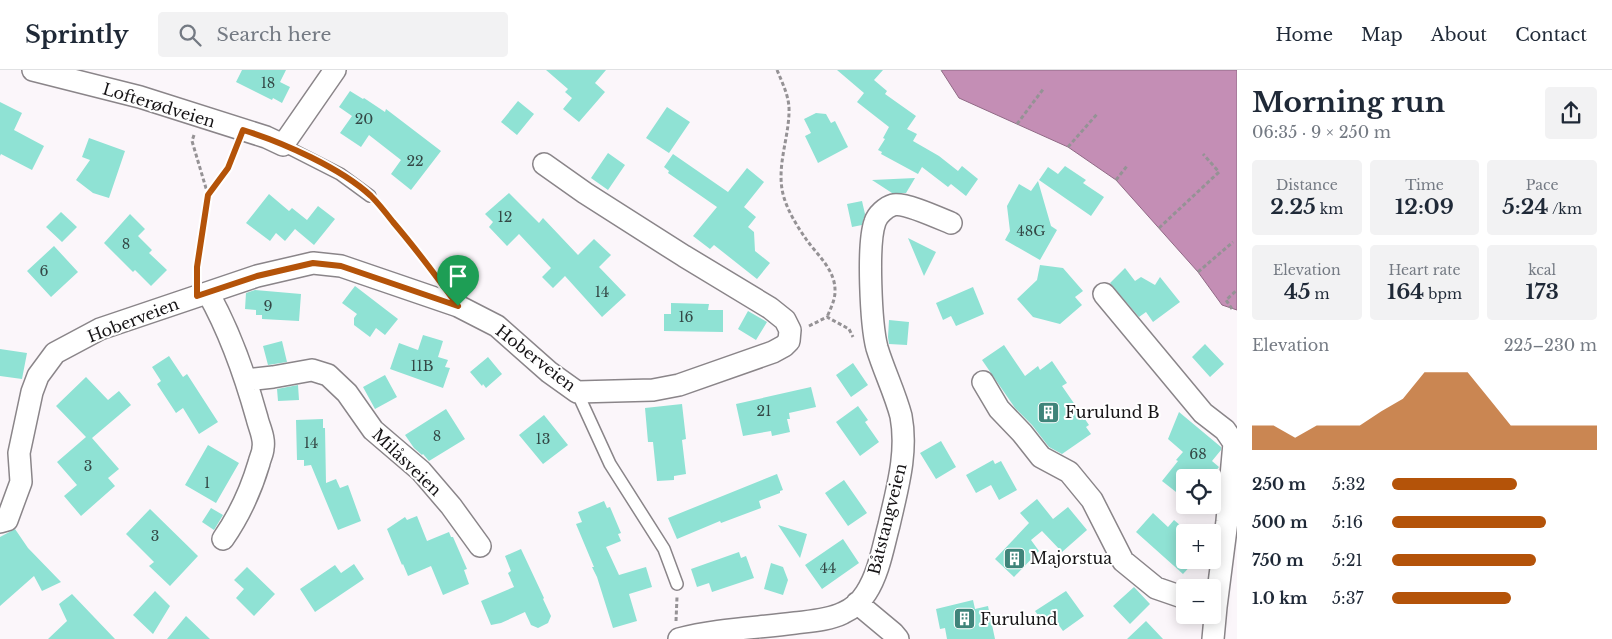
<!DOCTYPE html>
<html lang="en">
<head>
<meta charset="utf-8">
<style>
	:root { --surface:#fff; --page:#f2f2f3; --text:#1f2937; --muted:#747a83; --line:#e0e1e3; --accent:#b45309 }
	body { margin:0; font-family:"Libre Baskerville",serif; background:var(--page); color:var(--text); height:100vh; display:flex; flex-direction:column; font-size:19px; white-space:nowrap }
	* { box-sizing:border-box; margin:0 }
	p { font-size:16px; color:var(--muted) }
	.icon { flex:none; width:28px; height:28px; fill:none; stroke:currentColor; stroke-width:2; stroke-linecap:round; stroke-linejoin:round }
	.map { position:relative; flex:1; overflow:hidden }
	.side { display:flex; flex-direction:column; background:var(--surface); width:375px }
	.side>* { flex:none }
	.controls { position:absolute; left:1176px; top:399px; display:grid; gap:10px }
	.controls a { display:grid; place-items:center; width:45px; height:45px; border-radius:5px; background:var(--surface); box-shadow:0 2px 12px #0003; font-size:25px }
	.pin { position:absolute; display:grid; place-items:center; width:42px; height:42px; color:#fff; margin:-51px -21px; border-radius:50% 50% 50% 0; rotate:-45deg; box-shadow:0 0 5px #0007 }
	.pin .icon { rotate:45deg }
	.round { display:grid; place-items:center; flex:none; width:52px; height:52px; border-radius:5px; background:var(--page) }
	.summary { display:flex; align-items:center; justify-content:space-between; height:85px; padding:0 15px }
	h1 { font-size:28px; font-weight:800; line-height:38px }
	.metrics { display:grid; grid-template-columns:repeat(3,1fr); gap:8px; height:85px; padding:5px 15px }
	.metrics div { display:grid; align-content:center; border-radius:5px; background:var(--page); text-align:center }
	.metrics b { font-size:21px; font-weight:800 }
	.metrics small { font-size:14px; font-weight:400 }
	.metrics p { font-size:14px }
	.chart { height:140px; padding:10px 15px }
	.chart p { display:flex; justify-content:space-between }
	.chart svg { width:100%; height:90px; margin-top:5px; fill:var(--accent); opacity:.7 }
	ul { padding:0 15px; list-style:none; font-size:16px }
	li { display:grid; grid-template-columns:80px 60px 1fr; align-items:center; height:38px }
	li i { height:12px; border-radius:6px; background:var(--accent) }
	header { display:flex; align-items:center; gap:30px; box-sizing:border-box; height:70px; padding:0 25px; background:var(--surface); border-bottom:1px solid var(--line) }
	header strong { font-size:24px }
	nav { display:flex; gap:28px; margin-inline-start:auto; font-size:18px }
	.search { width:350px; height:45px; background:var(--page); display:flex; align-items:center; gap:12px; box-sizing:border-box; padding:0 18px; border-radius:5px; color:var(--muted); font-size:19px }
	main { display:flex; flex:1; min-height:0 }
	.map>svg:first-child { display:block }
	.water { fill:#c48eb5; stroke:#906985 }
	.building { fill:#8fe2d4 }
	.lines { fill:none; stroke-linecap:round; stroke-linejoin:round }
	.lane-casing { stroke:#8a8589; stroke-width:14 }
	.street-casing { stroke:#8a8589; stroke-width:24 }
	.path { stroke:#959295; stroke-width:3; stroke-dasharray:4 2.5; stroke-linecap:butt }
	.lane { stroke:#fff; stroke-width:11 }
	.street { stroke:#fff; stroke-width:21 }
	.route-casing { stroke:#fff; stroke-width:10 }
	.route { stroke:#b45309; stroke-width:6 }
	.labels { text-anchor:middle; stroke-width:4; stroke-linejoin:round; paint-order:stroke }
	.number-label { font-size:14px; fill:#344846 }
	.street-label { font-size:16px; fill:#161416; stroke:#fff }
	.poi-label { font-size:16px; fill:#161416; stroke:#fff; text-anchor:start }
</style>
</head>
<body>
<header>
<strong>Sprintly</strong>
<div class="search"><svg class="icon" aria-label="search" viewBox="0 0 24 24"><circle cx="10" cy="10" r="6"/><path d="M15 15l6 6"/></svg>Search here</div>
<nav><a>Home</a><a>Map</a><a>About</a><a>Contact</a></nav>
</header>
<main>
<div class="map">
<svg width="1237" height="569" viewBox="0 0 1237 569">
	<rect width="100%" height="100%" fill="#fbf6fa"/>
	<!-- water -->
	<path class="water" d="M941 0H1237V240L1222 235 1198 202 1116 110 1068 77 959 28Z"/>
	<!-- building -->
	<path class="building" d="M242 0H286L280 12 290 17 282 33 273 28 272 30 236 12Z
		M546 0H606L595 13 605 22 579 52 563 39 572 28 565 22 568 19Z
		M837 0H883L874 10 887 21 885 24 916 46 907 59 917 64 913 71 939 86 958 101 962 96 978 109 966 126 951 114 948 117 922 97 918 104 881 84 882 82 878 80 885 69 883 68 889 57 857 32 864 23Z
		M350 21 363 29 364 28 385 42 386 39 441 81 411 120 391 104 401 90 369 65 361 77 340 63 352 46 339 37Z
		M518 31 534 44 517 65 501 52Z
		M0 32 22 43 14 60 44 76 32 100 1 84 0 86Z
		M667 37 690 52 669 83 646 68Z
		M816 43 826 44 831 53 835 51 848 77 818 93 805 66 811 63 804 49Z
		M89 68 125 81 109 128 93 123 76 110 90 90 82 87Z
		M608 83 625 95 608 120 591 108Z
		M673 84 728 122 747 98 764 112 744 137 756 147 748 157 754 162 755 181 770 193 757 209 714 175 710 179 693 166 717 137 668 103 669 101 664 97Z
		M1065 96 1086 110 1083 113 1104 127 1091 146 1039 110 1048 97 1058 104Z
		M915 108 906 123H892L872 110Z
		M1038 111 1051 156 1057 160 1040 190 1005 170 1010 161 1007 136 1019 114 1031 121Z
		M509 123 539 153 543 148 578 185 594 169 611 185 599 197 626 225 602 247 565 206 553 218 542 207 551 198 519 164 507 176 489 157 493 152 485 144Z
		M269 124 289 141 292 138 307 150 318 136 335 149 314 175 295 159 285 171 276 163 270 171 246 153Z
		M862 131 865 144 862 155 852 157 847 134Z
		M61 142 77 157 62 172 46 157Z
		M130 144 145 159 138 166 152 180 149 183 167 200 151 216 135 200 133 202 104 173Z
		M908 168 936 182 924 206Z
		M54 176 78 202 51 227 27 201Z
		M1040 195 1063 198 1083 221 1075 227 1082 235 1060 254 1033 247 1017 229 1037 210Z
		M1125 198 1135 211 1141 207 1155 215 1160 207 1180 232 1153 252 1146 242 1139 247 1110 213Z
		M355 216 398 249 385 265 376 258 370 267 354 255V248L357 244 342 233Z
		M973 217 984 244 956 256 951 246 943 250 936 233Z
		M255 220 301 224 299 251 262 249V245H256V240L245 239 246 223Z
		M671 233 709 234 708 240H723V262L664 261V244H671Z
		M748 241 767 252 756 270 738 259Z
		M889 250 909 252 907 275 889 274 888 267Z
		M423 265 443 271 438 287 448 290 445 297 450 298 443 318 390 299 399 273 418 280Z
		M282 271 287 292 268 295 263 276Z
		M1205 274 1224 294 1210 307 1192 287Z
		M1004 275 1025 306 1038 296 1040 300 1052 291 1067 313 1062 316 1089 355 1086 357 1091 364 1062 384 1049 377 1032 355 1015 338 982 290Z
		M0 279 27 283 22 309 0 306Z
		M169 286 183 307 187 304 218 352 199 364 183 338 176 343 157 314 161 311 152 297Z
		M488 287 502 304 486 318 483 314 482 316 470 302Z
		M853 293 868 315 851 327 836 305Z
		M385 305 397 327 375 339 363 317Z
		M86 307 108 330 119 321 131 335 92 368 119 399 108 408 115 416 81 446 64 426 77 415 57 392 86 367 56 336Z
		M298 315 299 330 278 331 277 319Z
		M811 317 816 337 789 343 790 349H787L790 362 772 366 771 361 743 366 736 334Z
		M682 334 686 369 682 370 686 404 674 406V410L657 411 653 372H648L645 338Z
		M858 336 868 350 865 352 879 372 860 386 836 352Z
		M446 339 465 369 429 391 423 384 422 385 414 378 405 365Z
		M1179 342 1221 377V380L1212 391 1219 397 1210 408H1185V429L1162 411 1178 391 1176 390 1183 382 1168 369Z
		M544 345 568 375 543 394 519 365Z
		M323 349V358H325L326 413 336 409 340 418 348 415 361 451 338 460 311 395 304 396V390H297L296 350Z
		M941 371 956 397 936 409 920 383Z
		M208 375 239 393 216 433 185 415Z
		M993 390 995 394 1001 391 1017 420 999 430 991 415 976 423 966 405Z
		M777 404 783 420 780 421V423L759 431 761 438 721 453 720 451 677 469 668 448Z
		M844 410 867 443 848 456 825 423Z
		M1037 429 1053 449 1068 437 1087 460 1062 482 1042 461 1031 470 1039 481 1014 507 995 489 1029 453 1020 443Z
		M604 431 607 438 610 437 621 463 618 464 621 471 606 477 619 505 646 497 652 517 629 524 637 551 613 558 597 507 592 497H594L576 454 582 452 578 442Z
		M211 438 223 445 214 460 202 452Z
		M150 439 198 486 170 516 149 496 154 492 126 464Z
		M1153 443 1168 457 1174 450 1188 462H1185V490H1196L1183 504 1136 462Z
		M417 446 427 471 449 462 451 467H453L467 499 464 500 469 514 443 525 431 496 408 506 403 494 402 495 387 459 405 447 407 450Z
		M778 455 807 464 800 488Z
		M15 459 28 478 61 512 42 521 34 506 0 536V467Z
		M843 469 859 493 822 519 805 495Z
		M521 479 544 528 543 529 551 546 548 553 538 558 531 555 525 542 501 553 491 555 481 531 514 517 508 503 511 501 505 486Z
		M739 482 741 488 746 486 754 508 712 522 709 513 697 517 691 499Z
		M771 493 783 497 788 510 783 525 764 519Z
		M354 494 364 509 315 542 300 519 335 495 341 503Z
		M247 497 275 524 254 546 236 528 244 519 234 510Z
		M1134 517 1150 534 1130 554 1113 536Z
		M155 521 170 536 153 564 133 545Z
		M1066 521 1084 546 1063 561 1055 550 1046 556 1035 541Z
		M72 524 115 569H48L67 551 59 534Z
		M973 530 975 539 988 536 995 569H947L945 558 940 559 936 539Z
		M186 546 210 569H167Z
		M1146 551 1163 569H1127Z"/>
	<g class="lines">
		<defs>
			<path id="lane" d="M283 75 340 104 370 126
				M577 322 610 394 664 479 677 514"/>
			<path id="street" d="M33 0 140 27 266 67 283 75 335 0
				M208 223C230 262 245 305 257 348 259 357 265 368 263 378 263 383 260 388 259 393 251 420 239 446 223 469
				M1104 224 1203 343 1225 360 1234 373 1227 451 1216 537 1213 569
				M246 310 273 307 312 300 328 305 347 323 373 360 421 401 451 436 480 476
				M983 312 999 339 1022 363 1041 387 1069 402 1092 430 1123 491 1156 518 1185 528
				M0 452 7 450 21 412 19 383 32 322 38 306 55 283 100 259 257 206 313 193 341 196 458 236 497 256 549 302 577 322 653 320 679 315 773 282 784 276 789 271 790 260 785 250 770 238 684 186 585 123 544 94
				M857 533 893 563 898 569
				M679 569C716 559 757 558 795 553 811 551 829 550 843 543 852 539 861 531 866 523 879 503 883 477 889 455 897 419 908 383 901 346 895 323 884 301 877 278 871 255 867 174 875 152 877 145 886 137 893 135 904 132 939 148 951 153"/>
		</defs>
		<!-- lane casing -->
		<use href="#lane" class="lane-casing"/>
		<!-- street casing -->
		<use href="#street" class="street-casing"/>
		<!-- path -->
		<path class="path" d="M777 0C782 12 788 24 789 37 790 66 776 95 783 124 787 140 797 156 806 169 817 185 836 200 835 222 835 230 830 240 827 247
			M941 0H942
			M1017 54 1044 18
			M194 65 192 71 208 125 197 197V205
			M1068 77 1098 43
			M1116 110 1127 96
			M209 125 228 98 236 79
			M380 136 413 176 437 207
			M1159 158 1219 102 1203 84
			M1198 202 1233 172
			M1232 239 1226 230 1237 220
			M809 256 827 247 849 259 853 267
			M676 551 677 527"/>
		<!-- lane -->
		<use href="#lane" class="lane"/>
		<!-- street -->
		<use href="#street" class="street"/>
	</g>
	<g class="lines">
		<defs>
			<path id="route" d="M243 60C282 72 341 98 371 126 379 134 386 143 393 152 416 179 437 207 458 236L341 196 313 193 257 206 197 226V197L208 125 228 98Z"/>
		</defs>
		<!-- route casing -->
		<use href="#route" class="route-casing"/>
		<!-- route -->
		<use href="#route" class="route"/>
	</g>
	<!-- icons -->
	<defs>
		<symbol id="building-square" viewBox="-11 -11 22 22"><rect x="-9" y="-9" width="18" height="18" rx="4" fill="#3f847a" stroke="#fff"/><path d="M-4-6H4V6H1V3H-1V6H-4ZM-2.5-4.3h1.7v1.8h-1.7ZM.8-4.3h1.7v1.8H.8ZM-2.5-1h1.7V.8h-1.7ZM.8-1h1.7V.8H.8Z" fill="#fff"/></symbol>
	</defs>
	<g fill-rule="evenodd">
		<use href="#building-square" x="1036" y="330" width="25" height="25"/>
		<use href="#building-square" x="1002" y="476" width="25" height="25"/>
		<use href="#building-square" x="952" y="536" width="25" height="25"/>
	</g>
	<g class="labels">
		<!-- number labels -->
		<g class="number-label">
			<text x="268" y="18">18</text>
			<text x="364" y="54">20</text>
			<text x="415" y="96">22</text>
			<text x="505" y="152">12</text>
			<text x="1031" y="166">48G</text>
			<text x="126" y="179">8</text>
			<text x="44" y="206">6</text>
			<text x="602" y="227">14</text>
			<text x="268" y="241">9</text>
			<text x="686" y="252">16</text>
			<text x="422" y="301">11B</text>
			<text x="764" y="346">21</text>
			<text x="437" y="371">8</text>
			<text x="543" y="374">13</text>
			<text x="311" y="378">14</text>
			<text x="1198" y="389">68</text>
			<text x="88" y="401">3</text>
			<text x="207" y="418">1</text>
			<text x="155" y="471">3</text>
			<text x="828" y="503">44</text>
		</g>
		<!-- street labels -->
		<g class="street-label">
			<text transform="translate(159 35) rotate(17)" y="6">Lofterødveien</text>
			<text transform="translate(133 250) rotate(-21)" y="6">Hoberveien</text>
			<text transform="translate(536 288) rotate(38)" y="6">Hoberveien</text>
			<text transform="translate(407 392) rotate(44)" y="6">Milåsveien</text>
			<text transform="translate(887 449) rotate(-76)" y="6">Båtstangveien</text>
		</g>
		<!-- poi labels -->
		<g class="poi-label">
			<text x="1065" y="348">Furulund B</text>
			<text x="1030" y="494">Majorstua</text>
			<text x="980" y="555">Furulund</text>
		</g>
	</g>
</svg>
<div class="controls">
<a><svg class="icon" aria-label="locate" viewBox="0 0 24 24"><circle cx="12" cy="12" r="6"/><path d="M12 2v4M12 18v4M2 12h4M18 12h4"/></svg></a>
<a>+</a>
<a>−</a>
</div>
<div class="pin" style="left:458px;top:236px;background:#1e9e55"><svg class="icon" aria-label="arrive" viewBox="0 0 24 24"><path d="M6 21V4h12l-3 4 3 4H6"/></svg></div>
</div>
<section class="side">
<div class="summary"><div><h1>Morning run</h1><p>06:35 · 9 × 250 m</p></div><a class="round"><svg class="icon" aria-label="share" viewBox="0 0 24 24"><path d="M12 15V3M7 8l5-5 5 5M5 13v7h14v-7"/></svg></a></div>
<div class="metrics">
<div><p>Distance</p><b>2.25<small> km</small></b></div>
<div><p>Time</p><b>12:09</b></div>
<div><p>Pace</p><b>5:24<small> /km</small></b></div>
</div>
<div class="metrics">
<div><p>Elevation</p><b>45<small> m</small></b></div>
<div><p>Heart rate</p><b>164<small> bpm</small></b></div>
<div><p>kcal</p><b>173</b></div>
</div>
<div class="chart"><p><span>Elevation</span>225–230 m</p>
<svg viewBox="0 0 160 44" preserveAspectRatio="none"><path d="M0 44V32L10 32L20 38L30 32L40 32L50 32L60 25L70 19L80 6L90 6L100 6L110 19L120 32L130 32L140 32L150 32L160 32V44z"/></svg>
</div>
<ul>
<li><b>250 m</b>5:32<i style="width:61%"></i></li>
<li><b>500 m</b>5:16<i style="width:75%"></i></li>
<li><b>750 m</b>5:21<i style="width:70%"></i></li>
<li><b>1.0 km</b>5:37<i style="width:58%"></i></li>
</ul>
</section>
</main>
</body>
</html>
